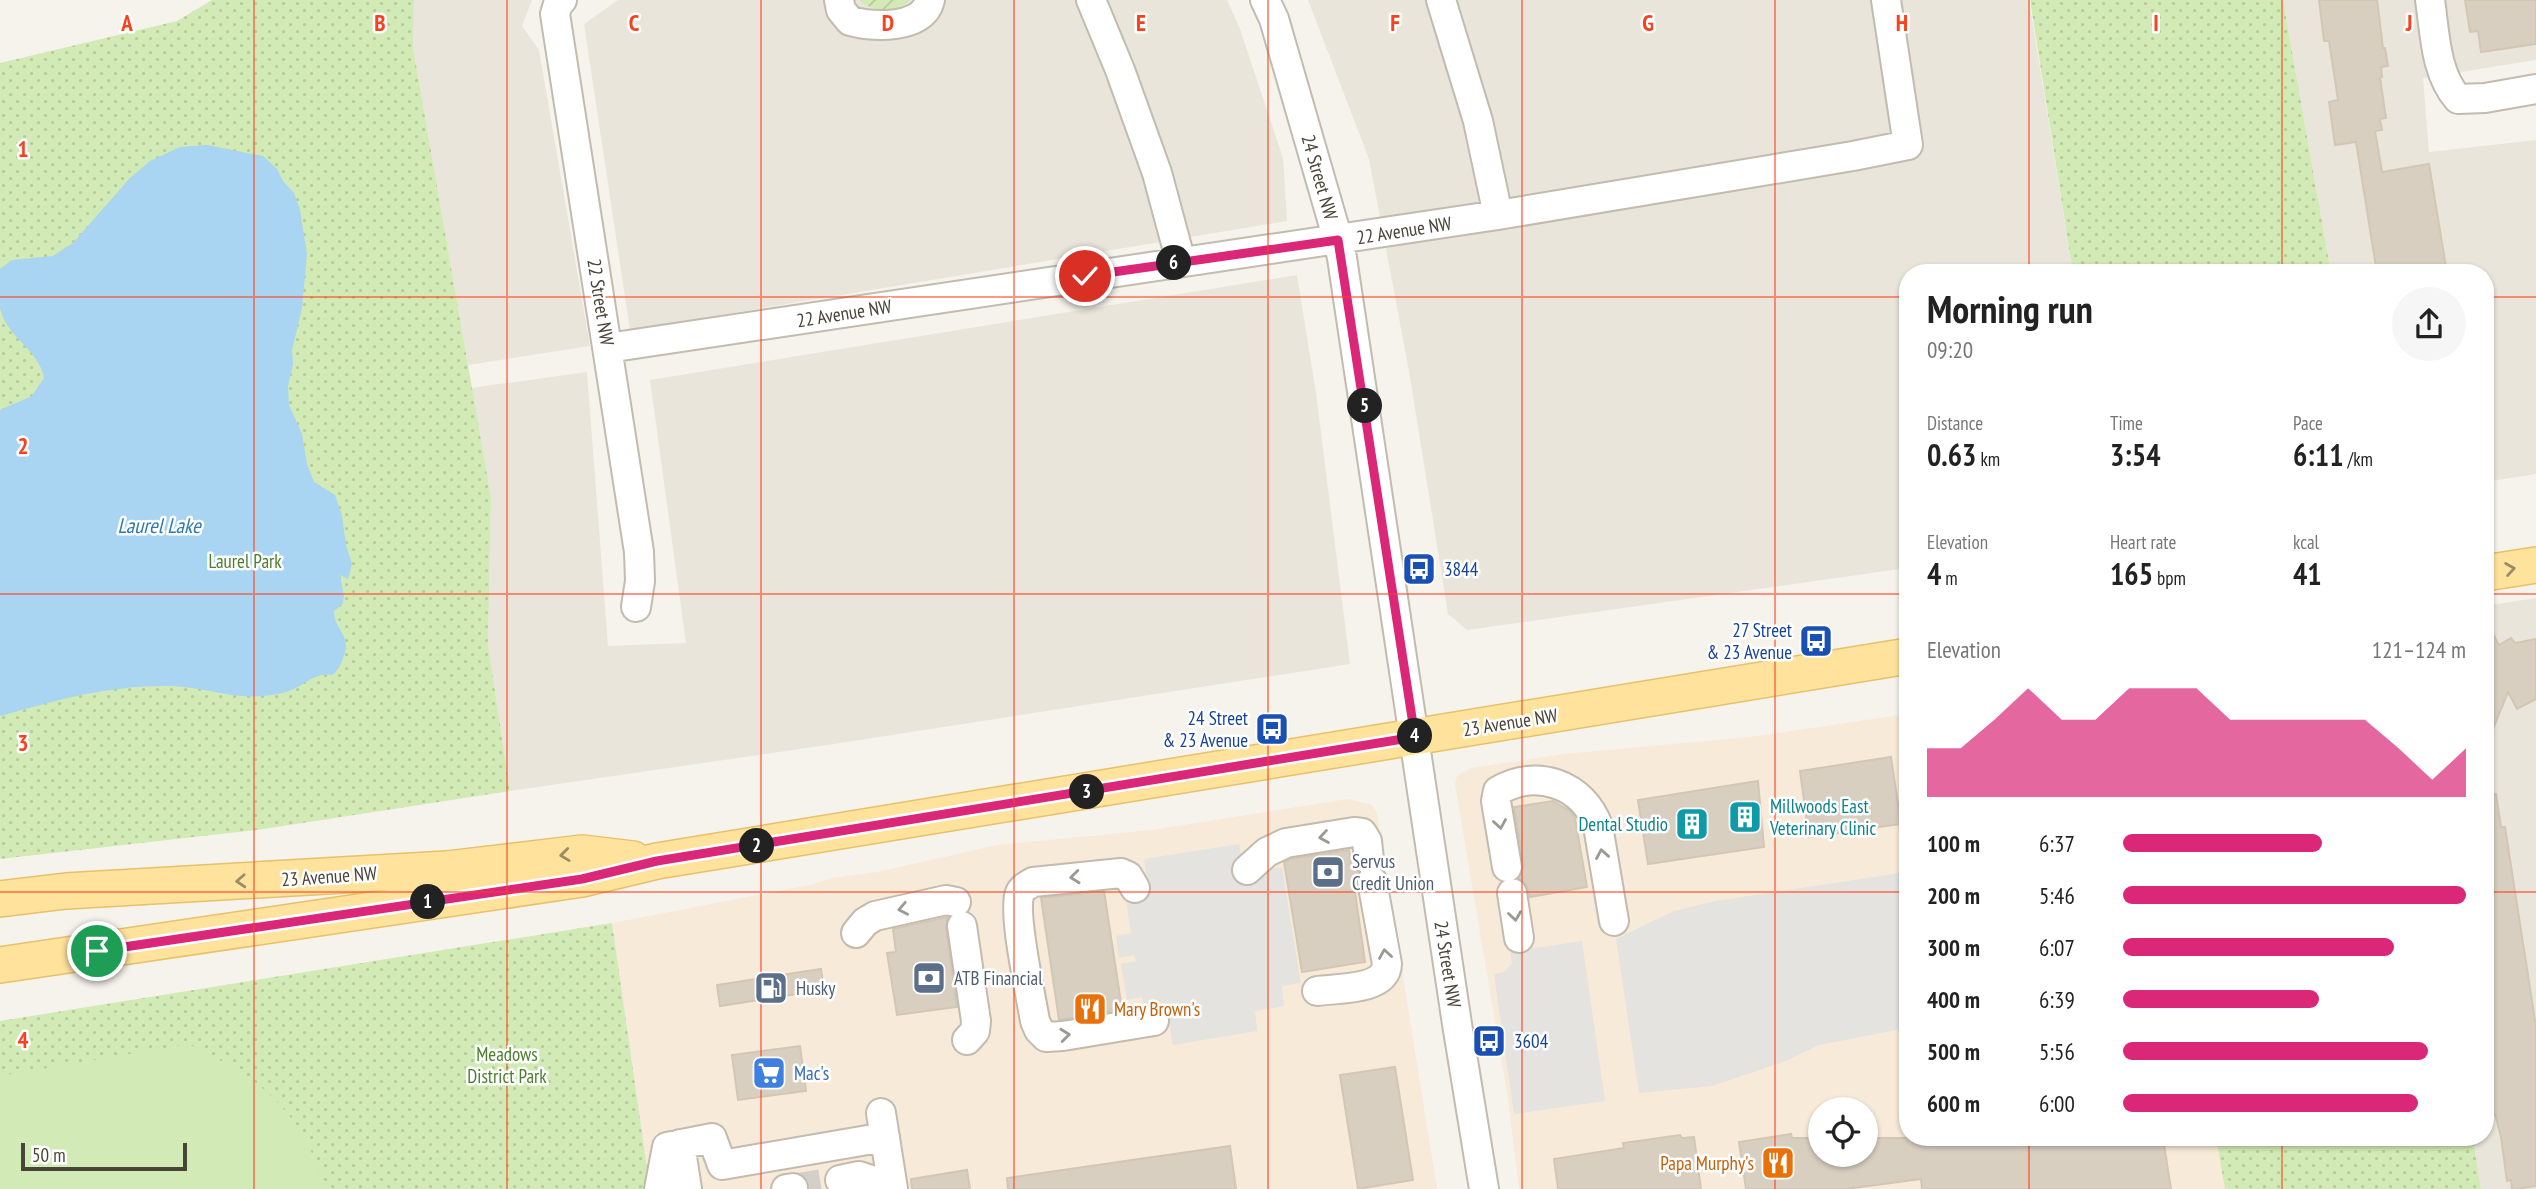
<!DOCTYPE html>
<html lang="en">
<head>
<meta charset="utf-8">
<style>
	:root { --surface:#fff; --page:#f6f6f6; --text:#222; --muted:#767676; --accent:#db2777 }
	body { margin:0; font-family:"PT Sans Narrow",sans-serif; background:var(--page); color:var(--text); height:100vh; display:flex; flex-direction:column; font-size:26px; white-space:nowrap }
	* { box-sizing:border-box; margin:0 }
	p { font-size:23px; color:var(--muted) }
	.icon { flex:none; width:38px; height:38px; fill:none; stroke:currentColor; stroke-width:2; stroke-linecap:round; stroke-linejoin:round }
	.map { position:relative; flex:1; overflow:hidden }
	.panel { position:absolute; left:1899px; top:264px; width:595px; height:882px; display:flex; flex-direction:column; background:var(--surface); border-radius:28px; box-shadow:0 2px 5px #0004 }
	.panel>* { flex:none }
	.tools { position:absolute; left:1808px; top:1097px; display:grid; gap:14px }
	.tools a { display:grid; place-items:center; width:70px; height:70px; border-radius:50%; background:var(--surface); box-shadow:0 2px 5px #0004; font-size:35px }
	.scale { position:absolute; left:21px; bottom:18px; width:166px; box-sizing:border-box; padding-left:7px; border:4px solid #4b4439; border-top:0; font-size:19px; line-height:24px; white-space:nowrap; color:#4b4439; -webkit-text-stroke:5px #fff; paint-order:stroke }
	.pin { position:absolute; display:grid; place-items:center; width:60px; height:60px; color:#fff; margin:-30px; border:4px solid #fff; border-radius:50%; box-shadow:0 2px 7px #0007 }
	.km { position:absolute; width:35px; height:35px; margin:-18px; border-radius:50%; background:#222; color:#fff; font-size:19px; line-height:35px; text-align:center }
	.round { display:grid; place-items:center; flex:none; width:74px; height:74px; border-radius:37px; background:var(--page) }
	.summary { display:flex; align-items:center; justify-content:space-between; height:119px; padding:0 28px }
	h1 { font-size:38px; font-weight:700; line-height:52px }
	.stats { display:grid; grid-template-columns:repeat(3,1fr); gap:10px; height:119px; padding:7px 28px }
	.stats div { display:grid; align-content:center }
	.stats b { font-size:30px; font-weight:700 }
	.stats small { font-size:19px; font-weight:400 }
	.stats p { font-size:19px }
	.chart { height:196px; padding:14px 28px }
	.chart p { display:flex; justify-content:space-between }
	.chart svg { width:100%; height:126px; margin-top:7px; fill:var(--accent); opacity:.7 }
	ul { padding:0 28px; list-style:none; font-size:23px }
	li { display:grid; grid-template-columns:112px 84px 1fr; align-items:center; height:52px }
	li i { height:18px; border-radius:9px; background:var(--accent) }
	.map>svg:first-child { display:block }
	.residential { fill:#eae5da }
	.commercial { fill:#f7ead8; fill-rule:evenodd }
	.grass { fill:url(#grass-dots) }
	.garden { fill:url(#garden-furrows) }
	.pitch { fill:#d2eab5 }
	.parking { fill:#e5e3e0 }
	.water { fill:#a9d4f2 }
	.building { fill:#d8cfc1; stroke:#d3c7b4; stroke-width:2 }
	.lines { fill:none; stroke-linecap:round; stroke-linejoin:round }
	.minor-tunnel { stroke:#d4d0c8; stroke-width:28; stroke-dasharray:28 14; stroke-linecap:butt }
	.minor-casing { stroke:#c2bbae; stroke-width:32 }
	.major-casing { stroke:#e6c16a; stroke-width:38 }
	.minor { stroke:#fff; stroke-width:28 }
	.major { stroke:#ffe39c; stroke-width:35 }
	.oneway { stroke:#9c8c66 }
	.oneway2 { stroke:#9c9892 }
	.route-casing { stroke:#fff; stroke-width:14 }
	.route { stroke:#db2777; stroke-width:9 }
	.grid { fill:none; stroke:#fc3f1d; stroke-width:2; stroke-opacity:0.55 }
	.labels { text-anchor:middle; stroke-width:5; stroke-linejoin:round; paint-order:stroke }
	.street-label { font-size:19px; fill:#4b4439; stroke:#fff }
	.park-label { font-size:19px; fill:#4a7f2a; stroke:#fff }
	.transit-label { font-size:19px; fill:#164399; stroke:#fff; text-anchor:start }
	.culture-label { font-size:19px; fill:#0d838f; stroke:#fff; text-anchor:start }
	.service-label { font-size:19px; fill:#4e5e75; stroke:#fff; text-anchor:start }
	.food-label { font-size:19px; fill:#c56008; stroke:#fff; text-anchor:start }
	.shop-label { font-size:19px; fill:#366cbe; stroke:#fff; text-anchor:start }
	.water-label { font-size:21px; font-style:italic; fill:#2e7ab2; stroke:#fff }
	.grid-label { font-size:23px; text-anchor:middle; font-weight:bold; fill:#fc3f1d; stroke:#fff; stroke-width:5; stroke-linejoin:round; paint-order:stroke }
</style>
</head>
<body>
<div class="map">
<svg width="2536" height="1189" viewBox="0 0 2536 1189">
	<defs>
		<pattern id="grass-dots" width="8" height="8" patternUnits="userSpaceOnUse" patternTransform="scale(1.75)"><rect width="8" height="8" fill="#d2eab5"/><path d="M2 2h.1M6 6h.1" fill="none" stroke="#b6ca9c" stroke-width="1.8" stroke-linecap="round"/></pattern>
		<pattern id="garden-furrows" width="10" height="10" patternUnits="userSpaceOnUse" patternTransform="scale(1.75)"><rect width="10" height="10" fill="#d2eab5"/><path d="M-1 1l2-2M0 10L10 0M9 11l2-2" fill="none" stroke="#b6ca9c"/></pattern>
	</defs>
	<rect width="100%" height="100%" fill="#f6f3ec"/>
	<!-- residential -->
	<path class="residential" d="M414 0H532L522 26 539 50 590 346 468 365 413 47Z
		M618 0H1227L1240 29 1283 158 1287 221 630 330 584 24Z
		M1308 0H2029L2073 273H1908L1907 568 1467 630 1448 614 1409 371 1369 159Z
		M2283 0H2536V60L2423 78 2429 152 2536 140V474L2485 482V273H2331Z
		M1297 275 1316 393 1350 664 827 745 510 791 488 644 491 498 471 388 587 372 608 646 686 643 650 380Z
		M2536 598V1189H2481L2473 1138H2485V606Z"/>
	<!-- commercial -->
	<path class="commercial" d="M1907 714 1908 1138H2216L2225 1189H1519L1508 1099 1455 784 1457 776 1471 768 1564 754 1750 737ZM1820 1110H1866V1155H1820Z
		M1348 799 1372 805 1377 813 1437 1189H650L612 923 810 885 832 878 878 872 997 845 1152 830Z"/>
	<!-- grass -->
	<path class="grass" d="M212 0H414L413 47 491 498 488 644 510 791 257 830 0 859V63L177 21Z
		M2030 0H2283L2331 273H2073Z
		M612 923 650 1189H0V1021Z
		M2216 1138H2473L2481 1189H2225Z"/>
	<!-- garden -->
	<path class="garden" d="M859 0H909C898 14 871 12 859 0Z"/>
	<!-- pitch -->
	<path class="pitch" d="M188 1044C240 1069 279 1091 307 1143 315 1159 321 1171 324 1189H3L0 1168V1076Z"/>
	<!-- parking -->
	<path class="parking" d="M1239 844 1243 864 1264 870 1282 867 1301 983 1282 986 1284 1006 1255 1011 1257 1031 1173 1045 1166 1006 1145 1010 1142 997 1127 1000 1121 964 1136 961 1134 955 1119 958 1116 936 1131 933 1123 882 1147 879 1144 859Z
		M1907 872V1028L1819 1045 1786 1061 1712 1086 1639 1093 1616 939 1674 911 1715 901Z
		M1582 941 1605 1101 1514 1114 1494 974 1504 972 1512 963 1510 952Z"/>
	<!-- water -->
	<path class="water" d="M207 145 263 156 277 169 283 181 294 193 300 210 307 254 302 308 292 350 293 364 288 386 289 405 302 434 307 464 314 482 335 495 342 516 346 545 352 564 348 579 340 575 344 597 342 605 334 611C333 628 352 636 344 655 341 663 340 669 332 675 314 672 304 686 289 691 281 694 271 695 263 696 233 699 202 687 172 686 108 685 61 699 0 716V410L32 396 44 378C39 349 6 337 0 308 0 296 0 281 0 269L12 260 53 256 73 243 130 178 150 161 180 147Z"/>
	<!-- building -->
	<path class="building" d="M2319 0H2377L2383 48H2385L2388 66 2381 67 2382 77 2380 78 2386 118 2380 119 2382 130 2375 131 2382 172 2429 164 2447 273H2377L2356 142 2335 145 2329 102 2338 100 2329 41H2324Z
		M2465 0H2536V44L2481 52 2478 31 2470 32Z
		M2485 619 2499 645 2511 638 2515 643 2536 639V699L2517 709 2508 692 2486 746Z
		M1891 757 1901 824 1809 837 1800 771Z
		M1758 781 1764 847 1648 864 1638 800Z
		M2496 794 2501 827H2505L2536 1027V1186L2516 1189H2512L2511 1180 2507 1181 2501 1137 2495 1114 2493 1115 2485 1058V795Z
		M1553 801 1570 811 1575 818 1587 887 1530 897 1525 883 1519 878 1524 866 1514 807Z
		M1349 850 1351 863 1358 872 1356 884 1354 885 1365 962 1302 972 1284 862 1291 859Z
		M1104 891 1122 1009 1059 1020 1041 898Z
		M948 917 946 928 957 1007 897 1015 887 953 896 952 893 929Z
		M821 969 824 990 720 1006 717 985Z
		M800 1046 806 1091 738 1100 732 1055Z
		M1395 1067 1413 1180 1358 1189 1340 1075Z
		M1791 1134 1792 1138H1820V1155H1866V1138H2163L2171 1189H1922L1921 1179 1846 1189H1746L1739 1142Z
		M1680 1135 1682 1138 1694 1137 1701 1189H1558L1554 1159 1624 1148 1623 1143Z
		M1230 1146 1236 1189H1008L1007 1178Z
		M967 1170 970 1189H912L911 1179Z"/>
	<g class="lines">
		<!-- minor-tunnel -->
		<path class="minor-tunnel" d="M793 1188 840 1180"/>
		<defs>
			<path id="minor" d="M562 0 558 4 555 14 639 552 640 581 636 607
				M839 0 841 10 850 21C873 27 923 30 930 0
				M1091 0 1120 70 1157 173 1181 262
				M1265 0 1274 19 1338 240 1342 258 1457 1024 1484 1189
				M1441 0 1478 121 1498 215
				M2430 0C2435 33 2435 73 2458 99L2485 98 2536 89
				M608 348 1498 215 1853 156 1908 145 1886 0
				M1507 867 1496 801 1498 791C1536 768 1583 784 1598 826L1614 921
				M1247 870 1267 852 1286 843 1354 832 1362 833 1367 841 1369 860
				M1135 888 1128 876 1121 873 1033 882C1028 885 1022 888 1020 893 1012 912 1031 996 1035 1021L1039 1030 1046 1037 1063 1036 1154 1021
				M1512 893 1519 938
				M962 926 976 1021 975 1031 967 1040
				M856 933 865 922 875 916 946 900 956 902
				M1317 991C1337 988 1386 991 1387 964L1372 881
				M881 1113 893 1189
				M680 1144 687 1189
				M840 1180 859 1176 880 1183
				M659 1189 667 1147 712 1138 722 1165 885 1137
				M786 1189 793 1188"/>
			<path id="major" d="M2485 573 2536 565
				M0 899 66 891 447 869 582 853 633 859
				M0 965 582 879 657 861 1908 656"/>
		</defs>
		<!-- minor casing -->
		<use href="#minor" class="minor-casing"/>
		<!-- major casing -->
		<use href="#major" class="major-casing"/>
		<!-- minor -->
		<use href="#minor" class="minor"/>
		<!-- major -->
		<use href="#major" class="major"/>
	</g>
	<!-- one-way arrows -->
	<defs><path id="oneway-chevron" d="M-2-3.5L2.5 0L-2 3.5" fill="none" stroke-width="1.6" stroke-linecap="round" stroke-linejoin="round" transform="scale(1.75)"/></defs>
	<g class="oneway">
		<use href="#oneway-chevron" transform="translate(2510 569) rotate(-9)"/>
		<use href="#oneway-chevron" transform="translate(565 855) rotate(173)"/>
		<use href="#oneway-chevron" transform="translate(241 881) rotate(177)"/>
	</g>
	<g class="oneway2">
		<use href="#oneway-chevron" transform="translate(1500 824) rotate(81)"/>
		<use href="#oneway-chevron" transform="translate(1324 837) rotate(171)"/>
		<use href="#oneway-chevron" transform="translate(1602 854) rotate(-100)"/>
		<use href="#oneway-chevron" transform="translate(1075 877) rotate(174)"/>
		<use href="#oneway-chevron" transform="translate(903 909) rotate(169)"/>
		<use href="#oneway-chevron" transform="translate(1515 916) rotate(82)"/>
		<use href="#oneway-chevron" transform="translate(1385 954) rotate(-99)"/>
		<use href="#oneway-chevron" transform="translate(1065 1035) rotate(-6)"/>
	</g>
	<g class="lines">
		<defs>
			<path id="route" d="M97 951 582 879 657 861 1415 737 1338 240 1085 276"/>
		</defs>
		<!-- route casing -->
		<use href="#route" class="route-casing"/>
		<!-- route -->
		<use href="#route" class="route"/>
	</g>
	<!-- grid -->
	<path class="grid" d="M254 0V1189M507 0V1189M761 0V1189M1014 0V1189M1268 0V1189M1522 0V1189M1775 0V1189M2029 0V273M2282 0V273M0 297H1908M2485 297H2536M0 594H1908M2485 594H2536M0 892H1908M2485 892H2536M2029 1138V1189M2282 1138V1189"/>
	<!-- icons -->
	<defs>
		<symbol id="bus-square" viewBox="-11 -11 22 22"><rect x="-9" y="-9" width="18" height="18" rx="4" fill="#1a4fb4" stroke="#fff"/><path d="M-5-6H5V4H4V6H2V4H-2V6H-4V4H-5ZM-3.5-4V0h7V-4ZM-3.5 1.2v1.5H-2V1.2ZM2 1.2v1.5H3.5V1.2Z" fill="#fff"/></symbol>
		<symbol id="building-square" viewBox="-11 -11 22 22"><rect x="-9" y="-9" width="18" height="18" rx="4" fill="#0f9aa8" stroke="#fff"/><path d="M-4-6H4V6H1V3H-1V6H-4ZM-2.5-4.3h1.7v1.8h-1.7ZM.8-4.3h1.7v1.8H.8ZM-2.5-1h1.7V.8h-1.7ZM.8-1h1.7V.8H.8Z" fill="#fff"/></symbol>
		<symbol id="bank-square" viewBox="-11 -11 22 22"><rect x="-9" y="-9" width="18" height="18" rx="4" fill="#5c6f8a" stroke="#fff"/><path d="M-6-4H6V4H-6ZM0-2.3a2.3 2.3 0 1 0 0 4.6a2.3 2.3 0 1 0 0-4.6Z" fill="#fff"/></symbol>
		<symbol id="fuel-square" viewBox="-11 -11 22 22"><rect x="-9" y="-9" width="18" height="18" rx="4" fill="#5c6f8a" stroke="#fff"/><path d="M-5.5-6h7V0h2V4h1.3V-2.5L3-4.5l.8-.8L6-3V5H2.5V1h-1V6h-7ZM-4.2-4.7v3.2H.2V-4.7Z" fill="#fff"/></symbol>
		<symbol id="restaurant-square" viewBox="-11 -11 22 22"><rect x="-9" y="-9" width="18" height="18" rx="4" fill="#e8710a" stroke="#fff"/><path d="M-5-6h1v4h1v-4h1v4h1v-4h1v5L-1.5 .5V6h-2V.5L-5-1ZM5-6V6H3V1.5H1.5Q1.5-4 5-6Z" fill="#fff"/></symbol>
		<symbol id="supermarket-square" viewBox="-11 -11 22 22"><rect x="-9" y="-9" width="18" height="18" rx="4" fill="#3f7fe0" stroke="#fff"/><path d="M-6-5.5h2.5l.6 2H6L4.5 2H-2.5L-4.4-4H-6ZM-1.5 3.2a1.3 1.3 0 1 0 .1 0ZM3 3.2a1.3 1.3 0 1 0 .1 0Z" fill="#fff"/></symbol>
	</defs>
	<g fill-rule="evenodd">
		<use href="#bus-square" x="1400" y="550" width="38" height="38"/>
		<use href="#bus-square" x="1797" y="622" width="38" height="38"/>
		<use href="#bus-square" x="1253" y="710" width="38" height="38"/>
		<use href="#building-square" x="1726" y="798" width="38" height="38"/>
		<use href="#building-square" x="1673" y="805" width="38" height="38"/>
		<use href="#bank-square" x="1309" y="853" width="38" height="38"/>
		<use href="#bank-square" x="910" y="959" width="38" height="38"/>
		<use href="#fuel-square" x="752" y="969" width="38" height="38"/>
		<use href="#restaurant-square" x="1071" y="990" width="38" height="38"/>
		<use href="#bus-square" x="1470" y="1022" width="38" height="38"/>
		<use href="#supermarket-square" x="750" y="1054" width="38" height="38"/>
		<use href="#restaurant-square" x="1759" y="1144" width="38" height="38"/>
	</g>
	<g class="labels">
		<!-- street labels -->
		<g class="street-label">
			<text transform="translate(1320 177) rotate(74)" y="7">24 Street NW</text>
			<text transform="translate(1404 230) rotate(-9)" y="7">22 Avenue NW</text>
			<text transform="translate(601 302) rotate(81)" y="7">22 Street NW</text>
			<text transform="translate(844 313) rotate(-9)" y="7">22 Avenue NW</text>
			<text transform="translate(1510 722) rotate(-9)" y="7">23 Avenue NW</text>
			<text transform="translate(329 876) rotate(-4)" y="7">23 Avenue NW</text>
			<text transform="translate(1448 964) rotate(81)" y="7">24 Street NW</text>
		</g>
		<!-- park labels -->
		<g class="park-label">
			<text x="245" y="568">Laurel Park</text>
			<text x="507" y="1061">Meadows<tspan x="507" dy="22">District Park</tspan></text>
		</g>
		<!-- transit labels -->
		<g class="transit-label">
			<text x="1444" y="576">3844</text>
			<text x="1792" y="637" text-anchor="end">27 Street<tspan x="1792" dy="22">&amp; 23 Avenue</tspan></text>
			<text x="1248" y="725" text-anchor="end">24 Street<tspan x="1248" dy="22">&amp; 23 Avenue</tspan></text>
			<text x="1514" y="1048">3604</text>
		</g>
		<!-- culture labels -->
		<g class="culture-label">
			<text x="1770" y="813">Millwoods East<tspan x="1770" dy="22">Veterinary Clinic</tspan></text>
			<text x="1668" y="831" text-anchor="end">Dental Studio</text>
		</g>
		<!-- service labels -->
		<g class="service-label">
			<text x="1352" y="868">Servus<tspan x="1352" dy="22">Credit Union</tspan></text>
			<text x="954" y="985">ATB Financial</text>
			<text x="796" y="995">Husky</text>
		</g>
		<!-- food labels -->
		<g class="food-label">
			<text x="1114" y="1016">Mary Brown's</text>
			<text x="1754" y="1170" text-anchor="end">Papa Murphy's</text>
		</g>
		<!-- shop labels -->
		<g class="shop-label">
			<text x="794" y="1080">Mac's</text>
		</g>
		<!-- water labels -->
		<g class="water-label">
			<text x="159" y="533">Laurel Lake</text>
		</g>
	</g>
	<g class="grid-label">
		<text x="127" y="31">A</text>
		<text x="380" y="31">B</text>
		<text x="634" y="31">C</text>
		<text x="888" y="31">D</text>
		<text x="1141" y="31">E</text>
		<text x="1395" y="31">F</text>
		<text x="1648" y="31">G</text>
		<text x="1902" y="31">H</text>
		<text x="2156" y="31">I</text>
		<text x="2409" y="31">J</text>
		<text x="23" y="157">1</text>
		<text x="23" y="454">2</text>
		<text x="23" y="751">3</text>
		<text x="23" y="1048">4</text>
	</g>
</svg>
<div class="tools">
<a><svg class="icon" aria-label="locate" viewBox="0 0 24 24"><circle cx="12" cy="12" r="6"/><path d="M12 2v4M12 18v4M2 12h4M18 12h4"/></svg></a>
</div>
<div class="scale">50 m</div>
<div class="pin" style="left:97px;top:951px;background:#1e9e55"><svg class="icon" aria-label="arrive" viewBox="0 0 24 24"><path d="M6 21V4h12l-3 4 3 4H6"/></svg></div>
<div class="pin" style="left:1085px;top:276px;background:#d93025"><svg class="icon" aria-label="check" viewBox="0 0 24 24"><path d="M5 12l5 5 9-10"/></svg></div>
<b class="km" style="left:428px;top:902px">1</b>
<b class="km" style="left:757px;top:846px">2</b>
<b class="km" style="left:1087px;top:792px">3</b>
<b class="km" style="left:1415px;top:736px">4</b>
<b class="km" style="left:1365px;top:406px">5</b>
<b class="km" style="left:1174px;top:263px">6</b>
<section class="panel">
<div class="summary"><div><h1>Morning run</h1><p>09:20</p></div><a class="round"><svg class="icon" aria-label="share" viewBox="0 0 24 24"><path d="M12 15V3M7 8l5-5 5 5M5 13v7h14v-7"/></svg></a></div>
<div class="stats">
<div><p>Distance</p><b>0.63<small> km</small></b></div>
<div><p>Time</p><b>3:54</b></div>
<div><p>Pace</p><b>6:11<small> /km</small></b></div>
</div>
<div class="stats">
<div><p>Elevation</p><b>4<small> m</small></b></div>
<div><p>Heart rate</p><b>165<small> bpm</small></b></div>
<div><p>kcal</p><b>41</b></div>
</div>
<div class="chart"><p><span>Elevation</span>121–124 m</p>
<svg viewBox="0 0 160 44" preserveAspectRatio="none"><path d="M0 44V27L10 27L20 17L30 6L40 17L50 17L60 6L70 6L80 6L90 17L100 17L110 17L120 17L130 17L140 27L150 38L160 27V44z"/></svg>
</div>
<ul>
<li><b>100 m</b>6:37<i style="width:58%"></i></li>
<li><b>200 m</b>5:46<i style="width:100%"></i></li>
<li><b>300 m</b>6:07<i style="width:79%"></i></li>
<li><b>400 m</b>6:39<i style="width:57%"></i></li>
<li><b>500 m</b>5:56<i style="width:89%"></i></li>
<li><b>600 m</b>6:00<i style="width:86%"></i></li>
</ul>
</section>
</div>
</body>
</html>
